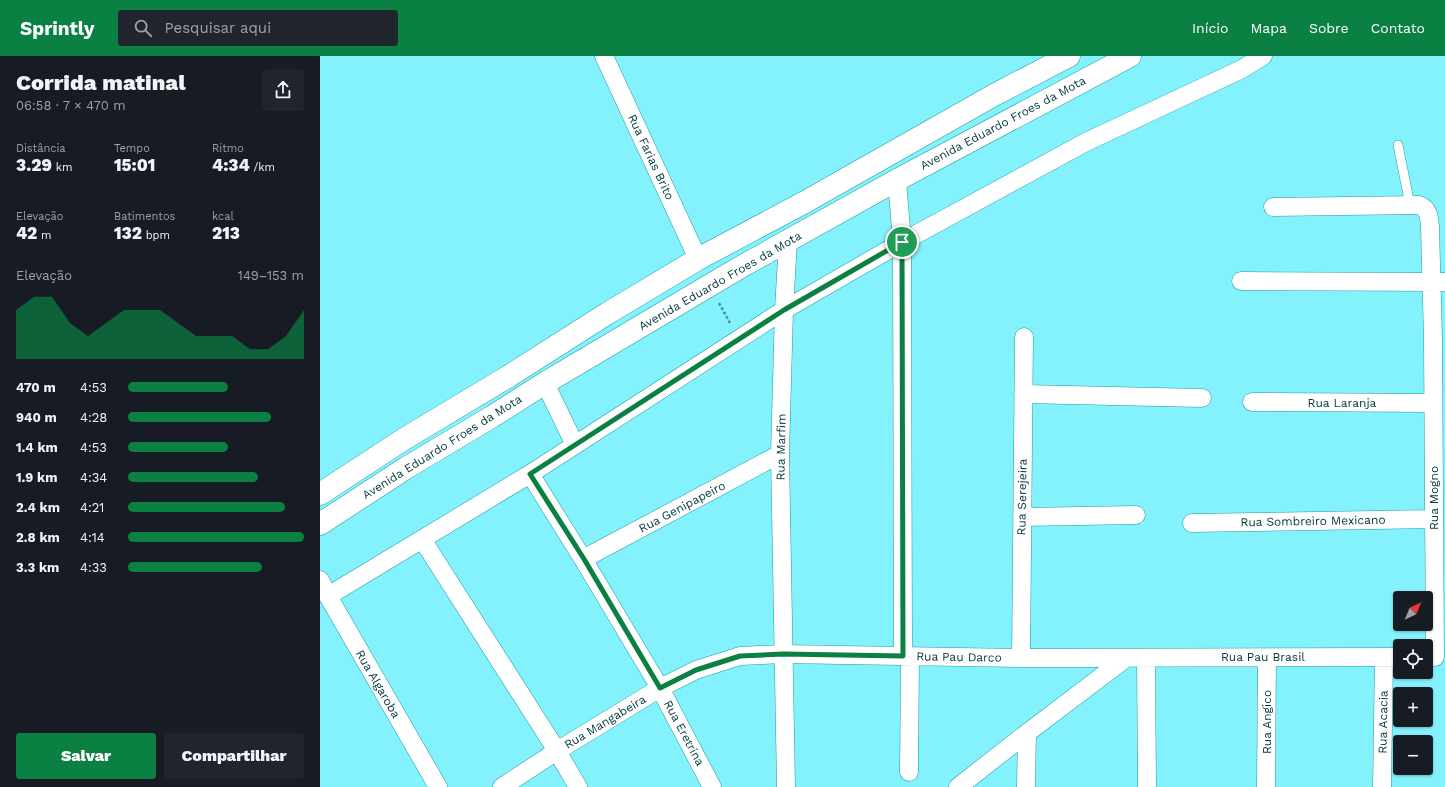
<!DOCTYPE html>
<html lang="pt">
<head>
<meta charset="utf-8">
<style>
	:root { --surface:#171b24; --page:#20242c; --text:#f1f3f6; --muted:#9ea1a6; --accent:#0b8043 }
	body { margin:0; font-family:"Work Sans",sans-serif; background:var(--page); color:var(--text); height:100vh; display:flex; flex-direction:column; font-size:15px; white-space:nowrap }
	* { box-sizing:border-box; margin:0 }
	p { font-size:13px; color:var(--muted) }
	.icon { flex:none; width:22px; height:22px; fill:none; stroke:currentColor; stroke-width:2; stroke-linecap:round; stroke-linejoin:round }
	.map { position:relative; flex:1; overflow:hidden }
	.side { display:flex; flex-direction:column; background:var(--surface); width:320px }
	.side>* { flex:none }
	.needle { width:26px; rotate:44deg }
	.fabs { position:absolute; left:1073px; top:535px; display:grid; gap:8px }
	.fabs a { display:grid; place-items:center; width:40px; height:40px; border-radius:4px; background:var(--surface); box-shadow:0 1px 3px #0004; font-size:20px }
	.pin { position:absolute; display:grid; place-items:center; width:34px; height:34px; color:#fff; margin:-17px; border:2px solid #fff; border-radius:50%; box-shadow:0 1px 4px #0007 }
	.round { display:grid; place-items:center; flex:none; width:42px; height:42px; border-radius:4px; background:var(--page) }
	.overview { display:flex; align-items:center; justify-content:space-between; height:68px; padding:0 16px }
	h1 { font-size:22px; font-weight:800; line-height:30px }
	.figures { display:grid; grid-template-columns:repeat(3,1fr); gap:6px; height:68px; padding:4px 16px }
	.figures div { display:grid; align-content:center }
	.figures b { font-size:17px; font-weight:800 }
	.figures small { font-size:11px; font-weight:400 }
	.figures p { font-size:11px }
	.chart { height:112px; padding:8px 16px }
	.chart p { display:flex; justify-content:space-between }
	.chart svg { width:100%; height:72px; margin-top:4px; fill:var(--accent); opacity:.7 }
	.cta { display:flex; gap:8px; margin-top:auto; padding:8px 16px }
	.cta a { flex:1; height:46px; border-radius:4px; background:var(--accent); color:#fff; font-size:16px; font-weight:800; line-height:46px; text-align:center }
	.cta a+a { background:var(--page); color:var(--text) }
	ul { padding:0 16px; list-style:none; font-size:13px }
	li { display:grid; grid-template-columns:64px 48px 1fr; align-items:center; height:30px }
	li i { height:10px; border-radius:5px; background:var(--accent) }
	header { display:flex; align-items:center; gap:24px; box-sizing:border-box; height:56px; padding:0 20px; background:var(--accent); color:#fff }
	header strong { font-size:19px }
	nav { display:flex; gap:22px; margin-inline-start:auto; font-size:14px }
	.search { width:280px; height:36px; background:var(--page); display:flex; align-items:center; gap:10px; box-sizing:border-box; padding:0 14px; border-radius:4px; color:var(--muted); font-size:15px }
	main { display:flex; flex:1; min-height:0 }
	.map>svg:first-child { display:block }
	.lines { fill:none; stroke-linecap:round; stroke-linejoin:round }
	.lane-casing { stroke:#1c9ca5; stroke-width:10 }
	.street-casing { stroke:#1c9ca5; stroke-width:19 }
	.highway-casing { stroke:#1c9ca5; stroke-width:23 }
	.path { stroke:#44959c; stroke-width:2.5; stroke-dasharray:3 2; stroke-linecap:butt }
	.lane { stroke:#fff; stroke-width:9 }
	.street { stroke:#fff; stroke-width:18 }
	.highway { stroke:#fff; stroke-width:22 }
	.route-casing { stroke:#fff; stroke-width:8 }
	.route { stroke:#0b8043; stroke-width:5 }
	.labels { text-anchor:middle; stroke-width:3; stroke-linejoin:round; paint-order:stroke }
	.street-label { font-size:12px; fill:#04383c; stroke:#fff }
</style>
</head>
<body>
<header>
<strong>Sprintly</strong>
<div class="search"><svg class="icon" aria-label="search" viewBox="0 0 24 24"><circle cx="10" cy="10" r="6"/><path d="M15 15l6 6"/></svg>Pesquisar aqui</div>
<nav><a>Início</a><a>Mapa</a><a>Sobre</a><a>Contato</a></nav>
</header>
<main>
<section class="side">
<div class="overview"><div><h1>Corrida matinal</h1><p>06:58 · 7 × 470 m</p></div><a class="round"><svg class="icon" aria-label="share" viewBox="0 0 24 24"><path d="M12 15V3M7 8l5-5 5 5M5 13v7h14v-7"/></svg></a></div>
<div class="figures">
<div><p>Distância</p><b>3.29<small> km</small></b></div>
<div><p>Tempo</p><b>15:01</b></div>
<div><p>Ritmo</p><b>4:34<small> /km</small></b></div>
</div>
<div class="figures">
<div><p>Elevação</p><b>42<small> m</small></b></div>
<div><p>Batimentos</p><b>132<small> bpm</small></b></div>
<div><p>kcal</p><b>213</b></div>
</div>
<div class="chart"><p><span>Elevação</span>149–153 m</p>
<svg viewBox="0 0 160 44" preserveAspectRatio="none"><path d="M0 44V14L10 6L20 6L30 22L40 30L50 22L60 14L70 14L80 14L90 22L100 30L110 30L120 30L130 38L140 38L150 30L160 14V44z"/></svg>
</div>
<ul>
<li><b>470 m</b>4:53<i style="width:57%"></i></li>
<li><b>940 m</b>4:28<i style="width:81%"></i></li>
<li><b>1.4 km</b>4:53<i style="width:57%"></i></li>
<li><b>1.9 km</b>4:34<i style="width:74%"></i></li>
<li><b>2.4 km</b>4:21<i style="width:89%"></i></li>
<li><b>2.8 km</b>4:14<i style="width:100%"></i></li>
<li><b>3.3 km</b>4:33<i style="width:76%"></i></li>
</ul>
<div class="cta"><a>Salvar</a><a>Compartilhar</a></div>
</section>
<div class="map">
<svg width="1125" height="731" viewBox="0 0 1125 731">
	<rect width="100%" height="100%" fill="#84f2fc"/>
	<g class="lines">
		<defs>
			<path id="lane" d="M1078 89 1090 149"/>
			<path id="street" d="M284 0 378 203
				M577 124 582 186 583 600
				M953 151 1099 149C1109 153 1109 161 1110 171L1113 283 1115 601
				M921 225 1125 226
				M225 327 255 389
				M703 338 882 342
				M932 346 1113 347
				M210 418 263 503 340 632 392 731
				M702 461 816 459
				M872 467 1114 463
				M102 483 237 695 258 731
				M263 503 460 398
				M0 524 8 540 118 731
				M8 540 210 418 464 254 582 186 766 86 922 13 943 0
				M701 602 704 281
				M826 602 827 731
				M589 716 590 600
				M182 731 237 695 340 632 376 614 420 600 463 598 701 602 1080 601
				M466 731 460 398 464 254 468 185
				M638 731 707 677 806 602
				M706 731 707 677
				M946 731 947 602
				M1062 731 1064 601"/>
			<path id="highway" d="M0 438 84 383 189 320 288 257 378 203 485 146 674 39 749 0
				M0 468 86 412 173 360 225 327 419 212 577 124 810 0"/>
		</defs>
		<!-- lane casing -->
		<use href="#lane" class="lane-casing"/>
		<!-- street casing -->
		<use href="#street" class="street-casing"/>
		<!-- highway casing -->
		<use href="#highway" class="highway-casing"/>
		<!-- path -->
		<path class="path" d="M399 247 410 267"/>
		<!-- lane -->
		<use href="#lane" class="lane"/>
		<!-- street -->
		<use href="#street" class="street"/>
		<!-- highway -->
		<use href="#highway" class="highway"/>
	</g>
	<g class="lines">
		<defs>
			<path id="route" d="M582 186 583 600 463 598 420 600 376 614 340 632 264 503 210 418 464 254Z"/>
		</defs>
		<!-- route casing -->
		<use href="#route" class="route-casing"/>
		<!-- route -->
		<use href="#route" class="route"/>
	</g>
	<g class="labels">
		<!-- street labels -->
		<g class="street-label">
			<text transform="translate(683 67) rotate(-28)" y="4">Avenida Eduardo Froes da Mota</text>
			<text transform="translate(331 101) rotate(65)" y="4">Rua Farias Brito</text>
			<text transform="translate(400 225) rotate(-30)" y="4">Avenida Eduardo Froes da Mota</text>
			<text x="1022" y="351">Rua Laranja</text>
			<text transform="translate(122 391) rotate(-32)" y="4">Avenida Eduardo Froes da Mota</text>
			<text transform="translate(461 391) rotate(-89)" y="4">Rua Marfim</text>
			<text transform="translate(702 441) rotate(-89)" y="4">Rua Serejeira</text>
			<text transform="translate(1114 442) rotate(-90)" y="4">Rua Mogno</text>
			<text transform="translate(362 451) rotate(-28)" y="4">Rua Genipapeiro</text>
			<text transform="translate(993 465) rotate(-1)" y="4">Rua Sombreiro Mexicano</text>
			<text transform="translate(639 601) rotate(1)" y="4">Rua Pau Darco</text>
			<text x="943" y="605">Rua Pau Brasil</text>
			<text transform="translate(58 628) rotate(60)" y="4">Rua Algaroba</text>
			<text transform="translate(285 666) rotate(-31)" y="4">Rua Mangabeira</text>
			<text transform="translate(947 666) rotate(-90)" y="4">Rua Angico</text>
			<text transform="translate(1063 666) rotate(-89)" y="4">Rua Acacia</text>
			<text transform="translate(364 677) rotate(62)" y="4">Rua Eretrina</text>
		</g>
	</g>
</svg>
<div class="fabs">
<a><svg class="needle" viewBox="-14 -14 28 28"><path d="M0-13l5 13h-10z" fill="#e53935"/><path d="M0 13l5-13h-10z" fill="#9ea1a6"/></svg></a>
<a><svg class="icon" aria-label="locate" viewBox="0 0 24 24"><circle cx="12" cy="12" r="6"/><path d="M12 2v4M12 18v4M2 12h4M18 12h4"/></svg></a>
<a>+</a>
<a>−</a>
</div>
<div class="pin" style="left:582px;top:186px;background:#1e9e55"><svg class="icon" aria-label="arrive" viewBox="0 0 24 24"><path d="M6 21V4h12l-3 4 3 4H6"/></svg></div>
</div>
</main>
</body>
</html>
